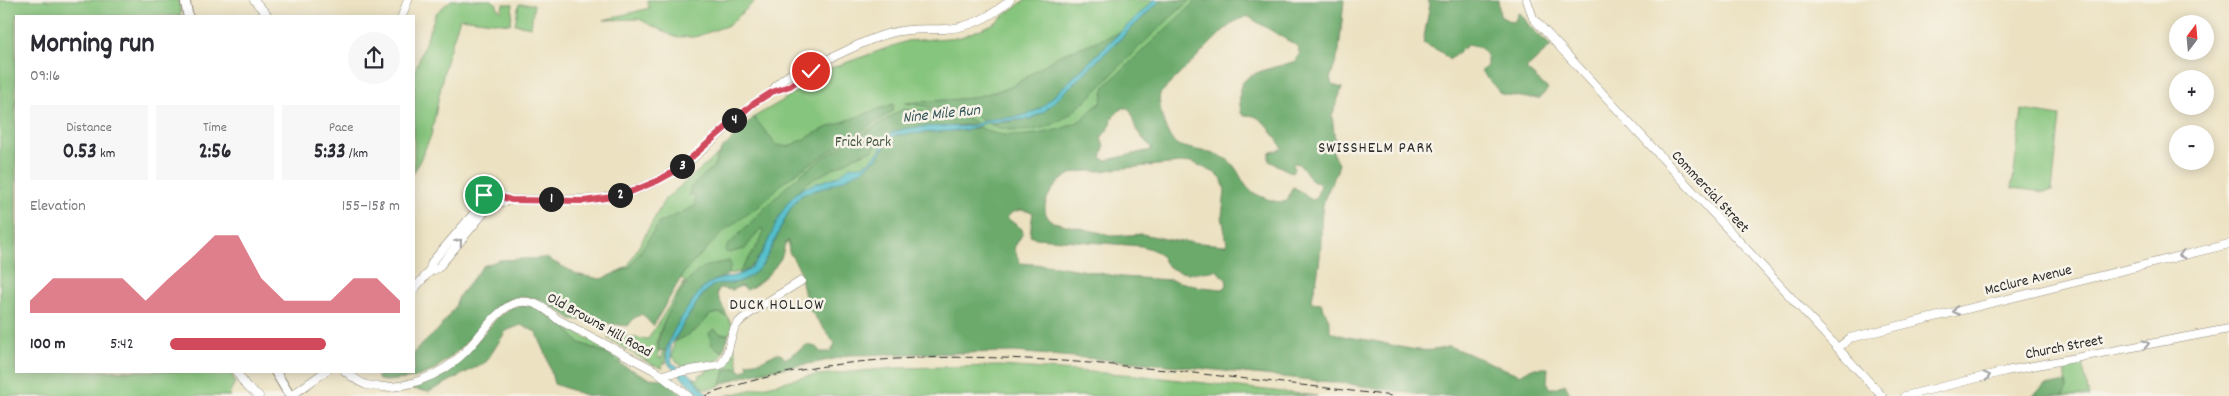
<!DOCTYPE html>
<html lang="en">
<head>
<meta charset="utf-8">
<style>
	:root { --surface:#fff; --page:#f7f7f7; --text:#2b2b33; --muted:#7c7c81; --accent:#d1495b }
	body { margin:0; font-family:Dekko,sans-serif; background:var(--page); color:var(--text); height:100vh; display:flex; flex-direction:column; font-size:19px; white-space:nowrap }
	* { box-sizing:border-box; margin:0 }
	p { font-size:16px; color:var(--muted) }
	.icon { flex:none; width:28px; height:28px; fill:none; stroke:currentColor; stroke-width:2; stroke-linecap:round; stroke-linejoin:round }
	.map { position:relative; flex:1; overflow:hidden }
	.sheet { position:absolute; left:15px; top:15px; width:400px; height:358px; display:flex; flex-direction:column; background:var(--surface); border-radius:0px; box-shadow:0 2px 12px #0003 }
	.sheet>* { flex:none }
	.needle { width:32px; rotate:16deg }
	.buttons { position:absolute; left:2169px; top:15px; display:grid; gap:10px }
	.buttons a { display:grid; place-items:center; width:45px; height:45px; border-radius:50%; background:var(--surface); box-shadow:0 2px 12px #0003; font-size:25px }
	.pin { position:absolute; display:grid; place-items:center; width:42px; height:42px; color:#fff; margin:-21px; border:2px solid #fff; border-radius:50%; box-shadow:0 1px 5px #0007 }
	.km { position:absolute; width:25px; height:25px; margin:-12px; border-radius:50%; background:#222; color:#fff; font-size:14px; line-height:25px; text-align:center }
	.round { display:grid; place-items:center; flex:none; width:52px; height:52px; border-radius:26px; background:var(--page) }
	.head { display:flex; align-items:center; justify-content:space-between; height:85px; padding:0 15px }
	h1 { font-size:28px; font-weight:700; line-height:38px }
	.stats { display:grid; grid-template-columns:repeat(3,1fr); gap:8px; height:85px; padding:5px 15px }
	.stats div { display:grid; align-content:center; border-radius:0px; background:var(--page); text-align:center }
	.stats b { font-size:21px; font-weight:700 }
	.stats small { font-size:14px; font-weight:400 }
	.stats p { font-size:14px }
	.chart { height:140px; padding:10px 15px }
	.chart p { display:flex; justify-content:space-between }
	.chart svg { width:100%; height:90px; margin-top:5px; fill:var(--accent); opacity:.7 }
	ul { padding:0 15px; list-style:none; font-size:16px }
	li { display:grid; grid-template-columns:80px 60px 1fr; align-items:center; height:38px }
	li i { height:12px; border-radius:6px; background:var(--accent) }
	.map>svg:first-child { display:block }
	.green { fill:#86c57d; stroke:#587854 }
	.forest { fill:#6caa6c; stroke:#4c6a4c; fill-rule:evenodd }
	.water { fill:#52bfcc; stroke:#3e757c }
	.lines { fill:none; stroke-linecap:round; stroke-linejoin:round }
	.secondary-casing { stroke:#8c8676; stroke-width:9 }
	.primary-casing { stroke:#8c8676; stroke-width:11 }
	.secondary { stroke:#fff; stroke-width:8 }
	.primary { stroke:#fff; stroke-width:9 }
	.rail { stroke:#2b2b2b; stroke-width:1; stroke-dasharray:8 4; stroke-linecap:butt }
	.oneway { stroke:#a0a0a0 }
	.route-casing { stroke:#fff; stroke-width:10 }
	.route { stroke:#d1495b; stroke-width:6 }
	.labels { text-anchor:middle; stroke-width:5; stroke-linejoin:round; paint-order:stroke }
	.park-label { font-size:15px; fill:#465944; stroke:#f7f3e8 }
	.street-label { font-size:15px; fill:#2b2b2b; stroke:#f7f3e8 }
	.water-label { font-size:16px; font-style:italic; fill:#37575b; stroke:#f7f3e8 }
	.neighbourhood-label { font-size:16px; letter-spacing:1px; fill:#2b2b2b; stroke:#f7f3e8 }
</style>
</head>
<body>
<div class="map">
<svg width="2229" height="396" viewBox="0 0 2229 396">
	<rect width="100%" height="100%" fill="#f7f3e8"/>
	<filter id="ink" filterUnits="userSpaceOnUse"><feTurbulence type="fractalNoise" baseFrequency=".02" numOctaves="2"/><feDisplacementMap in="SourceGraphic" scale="10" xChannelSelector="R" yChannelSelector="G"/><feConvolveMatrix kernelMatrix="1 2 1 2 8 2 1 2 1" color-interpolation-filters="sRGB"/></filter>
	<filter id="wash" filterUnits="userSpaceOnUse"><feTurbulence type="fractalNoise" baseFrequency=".0096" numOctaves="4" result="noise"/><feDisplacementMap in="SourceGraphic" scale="20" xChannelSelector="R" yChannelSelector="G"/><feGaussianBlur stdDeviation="1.12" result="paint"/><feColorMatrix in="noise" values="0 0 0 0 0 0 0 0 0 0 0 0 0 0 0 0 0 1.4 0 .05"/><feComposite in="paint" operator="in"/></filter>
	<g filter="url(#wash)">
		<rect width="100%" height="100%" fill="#ece2c2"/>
		<!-- green -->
		<path class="green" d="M0 0H179L181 16H16V371H231L235 382 229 394 230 396H0Z
			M451 0H491L497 4V7L501 11 503 4H513L511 22 510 24 460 18 446 61 431 136 414 173V73L436 13Z
			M647 0H756L729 25 695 37H675L639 19 604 20 649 8Z
			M1025 0H1248L1209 22 848 355 780 231 744 271 708 278 697 289 686 282 662 326 657 341 659 358H662L663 350H665L666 363 662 364 663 368 651 364 607 338 626 337 648 339 685 281 679 277 652 275 565 313 519 292 444 362 414 371 442 336 488 273 599 282 628 266 665 199 757 122 754 117 782 101 831 68 907 41 961 37 993 24Z
			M519 4H534L531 27 515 24Z
			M2022 110 2060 116 2052 191 2044 192 2012 188Z
			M718 313 727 316 733 327 729 334H721L717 348 723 352C720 364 711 363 700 365L697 360 694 363 682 367 672 356 674 342C687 336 702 328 709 315Z
			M563 325 623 357 620 364 607 354 578 342Z
			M732 346H734L739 367 725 370 721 385C708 391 702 391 694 378L698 379 699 375 707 372 706 370 726 367Z
			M2082 362 2089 396H2061L2067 388 2065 366Z
			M1000 366 1136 375 1317 396H725L808 376 895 368Z"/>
		<!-- forest -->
		<path class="forest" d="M1161 0H1190C1172 16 1153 33 1136 50 1113 71 1081 112 1053 124 1033 133 1009 133 990 124L1030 119 1044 112Z
			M1197 0H1344L1339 51 1330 79 1333 85 1342 88 1332 116 1335 140 1333 152 1334 157 1339 162C1337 179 1326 189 1323 205 1320 221 1322 239 1320 256 1319 272 1315 286 1311 302L1321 303 1330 322V331C1341 337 1355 338 1368 340 1394 344 1423 357 1449 346L1520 375 1532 368H1548L1547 383 1549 388H1557L1565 384 1571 396H1428L1349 384 1168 365 1014 352 848 355C807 368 761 366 721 385L725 370 738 368 742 372 748 368 747 363 761 361 777 353 782 355 785 359 807 345 816 347 821 352H830L835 344 807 306 799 268 789 252 788 240C783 245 784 252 781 258 772 272 761 283 747 290L741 286 732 290 719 288 717 294 727 316 718 313 709 315C702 328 687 336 674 342 680 330 702 291 713 286 720 282 727 285 735 283 744 280 754 274 760 267 774 251 787 204 802 195 807 192 814 191 820 189 840 182 880 163 886 142L896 135 966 130 980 127C1001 143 1059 134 1081 120 1088 115 1090 109 1101 103L1105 86ZM1247 16 1297 46 1300 54 1295 61C1281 67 1242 71 1240 89 1239 96 1240 105 1241 113L1244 116C1262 111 1273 135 1282 147V149L1271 152 1269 155V161L1289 171 1292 172 1294 169 1293 164 1295 163C1306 165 1305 176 1314 181 1316 182 1319 183 1321 186L1315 199 1312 200 1294 187 1292 188 1287 201C1279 203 1272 201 1265 198 1260 196 1255 194 1251 191 1241 183 1239 168 1228 160 1213 150 1182 150 1174 142 1166 135 1157 104 1160 94L1224 30 1234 22ZM1122 108H1128C1133 113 1132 117 1134 123 1137 133 1144 140 1151 147V150L1107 160 1101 158 1104 147 1101 138 1111 125 1112 118ZM1192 162 1215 173 1222 180 1225 191 1222 216 1227 244 1225 245 1176 241 1142 234 1115 236 1053 222C1032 209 1057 178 1074 173 1087 169 1100 173 1113 169ZM1020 210 1033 212 1030 235 1036 238 1141 246C1148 248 1157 250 1162 257 1163 259 1164 262 1166 264 1178 277 1201 273 1216 270L1226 279 1227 285 1223 289 1201 287 1171 280 1122 277 1057 266 1020 263 1014 248 1023 233 1022 229 1007 218 1011 213Z
			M1427 0H1498L1500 16 1511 22 1515 21 1518 13 1522 15 1530 27 1551 46 1526 69 1548 89 1540 98H1528L1501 94 1481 71 1487 66V57L1481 48 1467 45 1449 60 1441 52 1423 43 1430 4Z
			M1120 32 1041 108 1025 116 984 121 972 114 905 103 971 98 1011 87 1058 56Z
			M893 104V111L802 169 781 184 762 204 726 229 685 271 653 326 642 314 634 318 628 326 571 319 541 298 519 297 502 301 460 349 433 371 414 378 386 381 379 380 377 376 386 371H414V352L438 330 455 307 458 297 483 266 499 260 546 258 579 275 601 279 630 267 659 223 695 206V195H689L691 187 713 167 721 150 754 117 776 145 788 147 826 128Z
			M903 109C926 112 959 108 977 124L897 131 880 140 873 150 855 157 803 185 780 216 770 239 755 263 738 276C743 264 765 239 763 229H760L745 249 729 253 725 251 727 246 786 187 805 171 823 158Z
			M729 261 731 265C728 278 726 275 716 280 709 283 701 293 695 298 686 308 669 336 666 350L659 351C652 333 687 276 702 268 710 264 721 263 729 261Z
			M527 305 535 306 563 325 578 342 607 354 620 364 649 378 663 379 686 396H588L554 384 546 354 536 332 521 325 506 331 486 362 429 392 407 388 445 373 459 361 499 316 512 307Z
			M714 329 721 334H729L723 352 712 345 709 333Z
			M2066 382 2067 388 2063 396H2032L2045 386Z"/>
		<!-- water -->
		<path class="water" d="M1154 0H1161L1044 112 1030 119 986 123 966 130 896 135 886 142C879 167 842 181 820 189 814 191 807 192 802 195 788 204 773 249 762 265 756 273 743 282 733 283 725 284 719 282 711 287 700 293 679 333 670 346L672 363 689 373 709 396H701L670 366C666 359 665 351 668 344 671 332 698 289 708 284 725 274 742 280 756 262 772 242 778 206 799 191 816 179 836 183 850 166 862 169 876 158 881 148L878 143C895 121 942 128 967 126 976 125 983 120 992 119 1011 117 1024 118 1041 108Z"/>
	</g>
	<g filter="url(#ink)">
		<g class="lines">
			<defs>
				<path id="secondary" d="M254 0 268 16
					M1527 0 1533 18 1882 396
					M402 16 408 0
					M772 92C781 75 800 70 816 64 842 55 864 39 891 33 908 28 927 30 944 29 969 28 992 16 1010 0
					M497 203 511 200 598 199 633 191 657 181 692 159 753 104 772 92 790 86 801 79 811 71 814 65
					M429 272 438 268 487 209
					M414 289 429 272 432 262 481 205V199L484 195 490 193 509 199
					M1838 348 1850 338 2229 244
					M236 371 246 386 259 396
					M345 371C351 376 359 383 367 385 400 393 442 376 465 352 493 323 513 276 557 319L654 370 688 396
					M662 375 720 365C731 356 728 334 738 323 750 310 785 292 801 281
					M291 396 326 371
					M1905 396 2006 371 2229 329"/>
				<path id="primary" d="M185 0 188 16
					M275 371 290 396"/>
			</defs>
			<!-- secondary casing -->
			<use href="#secondary" class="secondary-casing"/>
			<!-- primary casing -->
			<use href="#primary" class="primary-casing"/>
			<!-- secondary -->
			<use href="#secondary" class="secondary"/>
			<!-- primary -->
			<use href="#primary" class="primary"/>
			<!-- rail -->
			<path class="rail" d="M705 396C851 341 1032 356 1185 372 1254 380 1323 387 1392 396"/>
		</g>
		<!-- one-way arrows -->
		<defs><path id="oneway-chevron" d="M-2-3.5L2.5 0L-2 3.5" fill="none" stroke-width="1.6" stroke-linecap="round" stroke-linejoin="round" transform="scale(1.25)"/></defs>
		<g class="oneway">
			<use href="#oneway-chevron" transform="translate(459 242) rotate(-50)"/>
			<use href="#oneway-chevron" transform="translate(2182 255) rotate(166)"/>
			<use href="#oneway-chevron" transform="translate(1956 311) rotate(166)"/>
			<use href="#oneway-chevron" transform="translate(2146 344) rotate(-11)"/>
			<use href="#oneway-chevron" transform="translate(1987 376) rotate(-15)"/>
		</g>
	</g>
	<g class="lines" filter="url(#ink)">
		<defs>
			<path id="route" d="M484 195 490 193 511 200 584 201 612 197 633 191 657 181 677 170 753 104 772 92 790 86 811 71"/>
		</defs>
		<!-- route casing -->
		<use href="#route" class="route-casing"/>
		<!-- route -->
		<use href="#route" class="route"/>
	</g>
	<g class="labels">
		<!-- park labels -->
		<g class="park-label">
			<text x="863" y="146">Frick Park</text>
		</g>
		<!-- street labels -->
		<g class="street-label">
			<text transform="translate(1711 191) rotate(47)" y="5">Commercial Street</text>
			<text transform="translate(2028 279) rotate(-14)" y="5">McClure Avenue</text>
			<text transform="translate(600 324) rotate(29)" y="5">Old Browns Hill Road</text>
			<text transform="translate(2064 346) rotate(-11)" y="5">Church Street</text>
		</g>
		<!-- water labels -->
		<g class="water-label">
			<text transform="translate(941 112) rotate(-6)" y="6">Nine Mile Run</text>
		</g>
		<!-- neighbourhood labels -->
		<g class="neighbourhood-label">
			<text x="1376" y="152">SWISSHELM PARK</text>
			<text x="777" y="309">DUCK HOLLOW</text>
		</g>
	</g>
</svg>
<div class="buttons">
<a><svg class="needle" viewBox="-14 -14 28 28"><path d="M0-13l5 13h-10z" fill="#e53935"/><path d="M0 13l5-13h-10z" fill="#7c7c81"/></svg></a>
<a>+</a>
<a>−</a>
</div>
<div class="pin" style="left:484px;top:195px;background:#1e9e55"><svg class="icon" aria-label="arrive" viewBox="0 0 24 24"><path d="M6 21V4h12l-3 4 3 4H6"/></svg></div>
<div class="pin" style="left:811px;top:71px;background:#d93025"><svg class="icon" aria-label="check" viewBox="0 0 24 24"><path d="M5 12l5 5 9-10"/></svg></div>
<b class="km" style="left:551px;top:199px">1</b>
<b class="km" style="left:620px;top:195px">2</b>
<b class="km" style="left:682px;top:166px">3</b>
<b class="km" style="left:734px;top:120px">4</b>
<section class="sheet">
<div class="head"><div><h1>Morning run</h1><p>09:16</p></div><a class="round"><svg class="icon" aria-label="share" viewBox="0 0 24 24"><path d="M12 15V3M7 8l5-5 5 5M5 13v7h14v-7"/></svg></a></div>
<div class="stats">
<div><p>Distance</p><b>0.53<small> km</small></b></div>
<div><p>Time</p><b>2:56</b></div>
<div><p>Pace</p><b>5:33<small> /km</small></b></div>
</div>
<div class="chart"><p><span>Elevation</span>155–158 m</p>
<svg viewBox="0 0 160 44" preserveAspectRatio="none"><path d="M0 44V38L10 27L20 27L30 27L40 27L50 38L60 27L70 17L80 6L90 6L100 27L110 38L120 38L130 38L140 27L150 27L160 38V44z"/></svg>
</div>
<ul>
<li><b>100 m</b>5:42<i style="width:68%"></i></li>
</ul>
</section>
</div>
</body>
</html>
